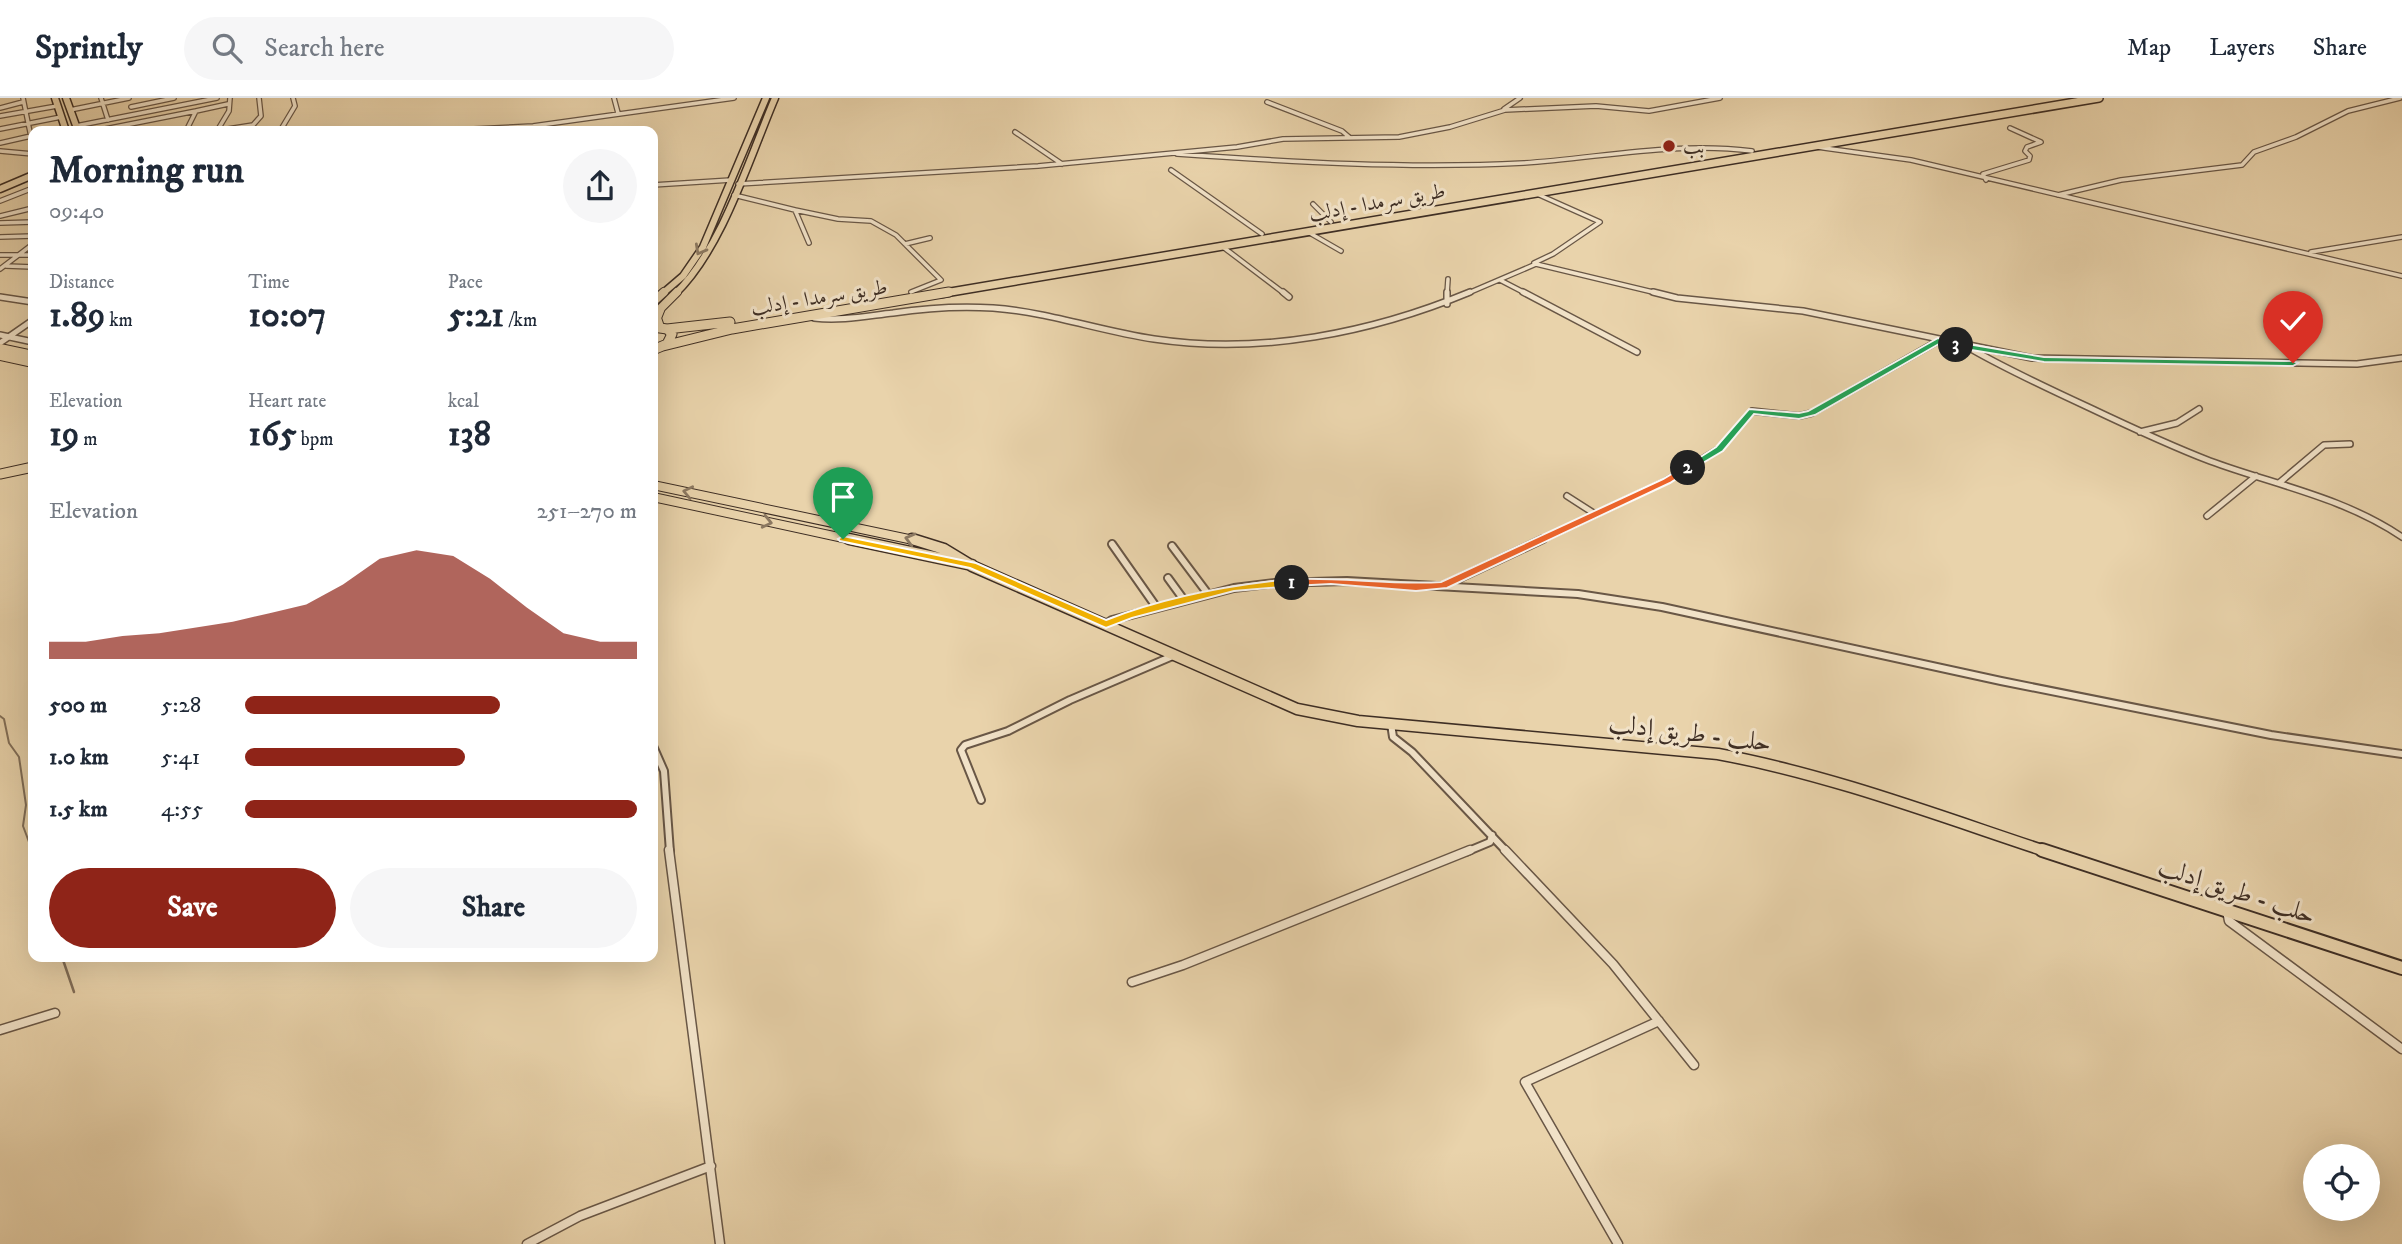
<!DOCTYPE html>
<html lang="en">
<head>
<meta charset="utf-8">
<style>
	:root { --surface:#fff; --page:#f6f6f7; --text:#1f2937; --muted:#747a83; --line:#e0e1e3; --accent:#8f2418 }
	body { margin:0; font-family:"IM FELL DW Pica",Amiri,serif; background:var(--page); color:var(--text); height:100vh; display:flex; flex-direction:column; font-size:26px; white-space:nowrap }
	* { box-sizing:border-box; margin:0 }
	p { font-size:23px; color:var(--muted) }
	.icon { flex:none; width:38px; height:38px; fill:none; stroke:currentColor; stroke-width:2; stroke-linecap:round; stroke-linejoin:round }
	.map { position:relative; flex:1; overflow:hidden }
	.sheet { position:absolute; left:28px; top:28px; width:630px; height:836px; display:flex; flex-direction:column; background:var(--surface); border-radius:14px; box-shadow:0 7px 28px #0002 }
	.sheet>* { flex:none }
	.buttons { position:absolute; left:2303px; top:1046px; display:grid; gap:14px }
	.buttons a { display:grid; place-items:center; width:77px; height:77px; border-radius:50%; background:var(--surface); box-shadow:0 7px 28px #0002; font-size:35px }
	.pin { position:absolute; display:grid; place-items:center; width:60px; height:60px; color:#fff; margin:-72px -30px; border-radius:50% 50% 50% 0; rotate:-45deg; box-shadow:0 0 7px #0007 }
	.pin .icon { rotate:45deg }
	.km { position:absolute; width:35px; height:35px; margin:-18px; border-radius:50%; background:#222; color:#fff; font-size:19px; line-height:35px; text-align:center }
	.round { display:grid; place-items:center; flex:none; width:74px; height:74px; border-radius:37px; background:var(--page) }
	.head { display:flex; align-items:center; justify-content:space-between; height:119px; padding:0 21px }
	h1 { font-size:38px; font-weight:700; line-height:52px }
	.metrics { display:grid; grid-template-columns:repeat(3,1fr); gap:10px; height:119px; padding:7px 21px }
	.metrics div { display:grid; align-content:center }
	.metrics b { font-size:35px; font-weight:700 }
	.metrics small { font-size:19px; font-weight:400 }
	.metrics p { font-size:19px }
	.chart { height:196px; padding:14px 21px }
	.chart p { display:flex; justify-content:space-between }
	.chart svg { width:100%; height:126px; margin-top:7px; fill:var(--accent); opacity:.7 }
	.button { display:flex; gap:14px; margin-top:auto; padding:14px 21px }
	.button a { flex:1; height:80px; border-radius:42px; background:var(--accent); color:#fff; font-size:28px; font-weight:700; line-height:80px; text-align:center }
	.button a+a { background:var(--page); color:var(--text) }
	ul { padding:0 21px; list-style:none; font-size:23px }
	li { display:grid; grid-template-columns:112px 84px 1fr; align-items:center; height:52px }
	li i { height:18px; border-radius:9px; background:var(--accent) }
	header { display:flex; align-items:center; gap:42px; box-sizing:border-box; height:98px; padding:0 35px; background:var(--surface); border-bottom:2px solid var(--line) }
	header strong { font-size:33px }
	nav { display:flex; gap:38px; margin-inline-start:auto; font-size:24px }
	.search { width:490px; height:63px; background:var(--page); display:flex; align-items:center; gap:18px; box-sizing:border-box; padding:0 24px; border-radius:38px; color:var(--muted); font-size:26px }
	.map>svg:first-child { display:block }
	.lines { fill:none; stroke-linecap:round; stroke-linejoin:round }
	.stream-far1 { stroke:#826f59; stroke-width:2 }
	.stream { stroke:#826f59; stroke-width:2.5 }
	.minor-far3-casing { stroke:#695746; stroke-width:6 }
	.minor-far2-casing { stroke:#695746; stroke-width:8 }
	.minor-far1-casing { stroke:#695746; stroke-width:10 }
	.minor-casing { stroke:#695746; stroke-width:11 }
	.primary-far3-casing { stroke:#3e2e24; stroke-width:9 }
	.primary-far2-casing { stroke:#3e2e24; stroke-width:10 }
	.primary-far1-casing { stroke:#3e2e24; stroke-width:13 }
	.primary-casing { stroke:#3e2e24; stroke-width:16 }
	.trunk-far1-casing { stroke:#3e2e24; stroke-width:10 }
	.trunk-casing { stroke:#3e2e24; stroke-width:11 }
	.minor-far3 { stroke:#f1e2c8; stroke-width:3.5 }
	.minor-far2 { stroke:#f1e2c8; stroke-width:5 }
	.minor-far1 { stroke:#f1e2c8; stroke-width:6 }
	.minor { stroke:#f1e2c8; stroke-width:8 }
	.primary-far3 { stroke:#e9d3ab; stroke-width:6 }
	.primary-far2 { stroke:#e9d3ab; stroke-width:8 }
	.primary-far1 { stroke:#e9d3ab; stroke-width:10 }
	.primary { stroke:#e9d3ab; stroke-width:12 }
	.trunk-far1 { stroke:#e9d3ab; stroke-width:7 }
	.trunk { stroke:#e9d3ab; stroke-width:9 }
	.oneway { stroke:#8b7861 }
	.split-1 { fill:#f5b400; stroke:#fff; stroke-width:2 }
	.split-2 { fill:#f0652b; stroke:#fff; stroke-width:2 }
	.split-3 { fill:#22a559; stroke:#fff; stroke-width:2 }
	.split-4 { fill:#22a559; stroke:#fff; stroke-width:2 }
	.poi-dot { fill:#8f2418; stroke:#f1e2c8; stroke-width:2.5 }
	.labels { text-anchor:middle; stroke-width:6; stroke-linejoin:round; paint-order:stroke }
	.far-poi-label { font-size:21px; fill:#3e2e24; stroke:#f1e2c8; text-anchor:start }
	.far-street-label { font-size:21px; fill:#3e2e24; stroke:#f1e2c8 }
	.street-label { font-size:26px; fill:#3e2e24; stroke:#f1e2c8 }
</style>
</head>
<body>
<header>
<strong>Sprintly</strong>
<div class="search"><svg class="icon" aria-label="search" viewBox="0 0 24 24"><circle cx="10" cy="10" r="6"/><path d="M15 15l6 6"/></svg>Search here</div>
<nav><a>Map</a><a>Layers</a><a>Share</a></nav>
</header>
<div class="map">
<svg width="2402" height="1146" viewBox="0 0 2402 1146">
	<rect width="100%" height="100%" fill="#e9d3ab"/>
	<filter id="stains"><feTurbulence type="fractalNoise" baseFrequency=".00286" numOctaves="4"/><feColorMatrix values="0 0 0 0 .2 0 0 0 0 .09 0 0 0 0 .02 0 0 0 .5 -.17"/></filter>
	<radialGradient id="worn" r=".72"><stop offset=".6" stop-color="#630" stop-opacity="0"/><stop offset="1" stop-color="#630" stop-opacity=".3"/></radialGradient>
	<g class="lines">
		<!-- stream-far1 -->
		<path class="stream-far1" d="M0 618 4 621 9 645 19 659 26 707 23 728 29 744H33"/>
		<!-- stream -->
		<path class="stream" d="M62 859 74 894"/>
		<defs>
			<path id="minor-far3" d="M23 0 31 39
				M101 0 108 22
				M614 0 618 15
				M1267 4 1342 33 1349 39
				M131 9 174 0
				M0 10 23 4
				M1504 11 1520 0
				M70 12 129 0
				M196 13 228 6
				M0 18 57 8
				M76 28 217 0
				M0 31 61 19
				M55 33 65 31
				M95 33 196 13 186 33
				M215 33 253 27 261 18 259 0
				M217 33 229 13 230 0
				M280 33 295 8 293 0
				M432 33 533 28 734 0
				M1015 34 1062 66
				M0 45 31 38
				M1817 49 1911 62 2402 178
				M0 53 33 56
				M1177 56C1292 64 1409 71 1524 65 1600 60 1676 43 1752 53
				M1171 72 1262 136
				M1986 82 1983 76 2029 62 2030 58 2025 53 2027 49 2041 44 2010 30
				M738 86 1038 68 1237 49 1283 41 1399 39 1450 29 1505 12 1596 8 1649 13 1720 0
				M653 87 731 82
				M734 97 795 112 809 145
				M2058 97 2121 82 2242 67 2254 54 2296 39 2348 13 2400 0
				M0 103 33 90
				M1313 106 1331 124
				M795 112 838 121 871 123 896 137 941 182 911 194
				M0 118 33 110
				M0 125 33 124
				M1308 134 1341 153
				M0 139 33 138
				M905 146 930 140
				M1223 149 1285 196
				M2311 154 2402 139
				M0 157H33
				M1534 165 1553 156 1600 124 1535 95
				M6 168 33 169
				M0 171 33 146
				M1500 182 1527 196
				M1447 196 1448 181
				M1466 196 1536 166 1661 196"/>
			<path id="minor-far2" d="M1283 194 1289 199
				M1523 194 1637 254
				M1653 194 1677 200 1803 213 2032 260 2357 266 2402 260
				M0 199 33 204
				M1447 206V194
				M814 220C841 223 866 218 893 215 926 210 960 208 993 210 1048 214 1100 233 1154 241 1261 257 1371 235 1470 194
				M0 237 33 244
				M0 245 33 222
				M1973 252C2010 273 2049 291 2088 309 2128 328 2168 347 2210 363 2275 387 2343 399 2402 439
				M2140 334 2177 325 2199 311
				M2279 385 2324 347 2350 346
				M1567 398 1595 416
				M2207 418 2256 378
				M1539 443 1666 383 1719 351 1752 313 1799 318 1812 315 1938 243"/>
			<path id="minor-far1" d="M1112 446 1157 510
				M1172 448 1208 496
				M1168 480 1184 502
				M1445 487 1543 441
				M1106 526 1112 522 1234 490 1275 485 1347 483 1578 496 1662 509 2001 583 2271 637 2402 656
				M1391 626 1393 639 1412 654 1507 754
				M653 648 664 673 670 754
				M981 702 961 652 965 647 1008 633 1070 602 1175 557
				M1466 754 1490 744 1492 737"/>
			<path id="minor" d="M669 752 720 1146
				M1505 752 1613 866 1694 967
				M2227 813 2229 823 2402 951
				M1132 884 1183 867 1470 752
				M0 932 55 915
				M527 1146 580 1118 711 1068
				M1618 1146 1525 984 1659 923"/>
			<path id="primary-far3" d="M55 0 66 33
				M66 0 78 33
				M0 91 33 77
				M662 196 683 178 703 149 766 0
				M675 196C722 151 749 61 775 0"/>
			<path id="primary-far2" d="M653 204 664 194
				M660 229 657 220 661 210 677 194
				M0 250 33 257
				M0 258 33 265
				M653 387 918 443
				M653 399 857 443"/>
			<path id="primary-far1" d="M849 441 972 467
				M912 441 944 451 972 468 1297 611 1358 623 1718 656C1831 677 1939 718 2048 754"/>
			<path id="primary" d="M2042 752 2402 870"/>
			<path id="trunk-far1" d="M939 196 2099 0"/>
			<path id="trunk" d="M653 229 667 231 672 236 667 246 653 252
				M667 231 730 224
				M663 248 732 231 949 194
				M0 376 33 369"/>
		</defs>
		<!-- minor-far3 casing -->
		<use href="#minor-far3" class="minor-far3-casing"/>
		<!-- minor-far2 casing -->
		<use href="#minor-far2" class="minor-far2-casing"/>
		<!-- minor-far1 casing -->
		<use href="#minor-far1" class="minor-far1-casing"/>
		<!-- minor casing -->
		<use href="#minor" class="minor-casing"/>
		<!-- primary-far3 casing -->
		<use href="#primary-far3" class="primary-far3-casing"/>
		<!-- primary-far2 casing -->
		<use href="#primary-far2" class="primary-far2-casing"/>
		<!-- primary-far1 casing -->
		<use href="#primary-far1" class="primary-far1-casing"/>
		<!-- primary casing -->
		<use href="#primary" class="primary-casing"/>
		<!-- trunk-far1 casing -->
		<use href="#trunk-far1" class="trunk-far1-casing"/>
		<!-- trunk casing -->
		<use href="#trunk" class="trunk-casing"/>
		<!-- minor-far3 -->
		<use href="#minor-far3" class="minor-far3"/>
		<!-- minor-far2 -->
		<use href="#minor-far2" class="minor-far2"/>
		<!-- minor-far1 -->
		<use href="#minor-far1" class="minor-far1"/>
		<!-- minor -->
		<use href="#minor" class="minor"/>
		<!-- primary-far3 -->
		<use href="#primary-far3" class="primary-far3"/>
		<!-- primary-far2 -->
		<use href="#primary-far2" class="primary-far2"/>
		<!-- primary-far1 -->
		<use href="#primary-far1" class="primary-far1"/>
		<!-- primary -->
		<use href="#primary" class="primary"/>
		<!-- trunk-far1 -->
		<use href="#trunk-far1" class="trunk-far1"/>
		<!-- trunk -->
		<use href="#trunk" class="trunk"/>
	</g>
	<!-- one-way arrows -->
	<defs><path id="oneway-chevron" d="M-2-3.5L2.5 0L-2 3.5" fill="none" stroke-width="1.6" stroke-linecap="round" stroke-linejoin="round" transform="scale(1.75)"/></defs>
	<g class="oneway">
		<use href="#oneway-chevron" transform="translate(700 152) rotate(119)"/>
		<use href="#oneway-chevron" transform="translate(688 394) rotate(-168)"/>
		<use href="#oneway-chevron" transform="translate(767 424) rotate(13)"/>
		<use href="#oneway-chevron" transform="translate(910 441) rotate(-165)"/>
	</g>
	<!-- split-1 -->
	<path class="split-1" d="M843 438 976 465 1106 522C1165 499 1229 487 1292 481L1297 485 1292 488 1234 493 1132 520 1106 530 970 470 840 443 838 441Z"/>
	<!-- split-2 -->
	<path class="split-2" d="M1685 368 1693 370 1670 385 1447 490 1416 493 1331 486 1292 488 1287 485 1292 481C1342 479 1392 487 1441 484L1663 381Z"/>
	<!-- split-3 -->
	<path class="split-3" d="M1938 240 1961 247 1956 249 1939 246 1815 317 1799 321 1754 316 1723 353 1691 372 1683 370 1716 349 1749 311 1799 315 1808 313Z"/>
	<!-- split-4 -->
	<path class="split-4" d="M1956 244 2044 259 2293 263 2298 265 2293 268 2044 264 1953 249Z"/>
	<!-- markers -->
	<circle class="poi-dot" cx="1669" cy="48" r="7"/>
	<g class="labels">
		<!-- far-poi labels -->
		<g class="far-poi-label">
			<text x="1683" y="55">بب</text>
		</g>
		<!-- far-street labels -->
		<g class="far-street-label">
			<text transform="translate(1377 104) rotate(-10)" y="7">طريق سرمدا - إدلب</text>
			<text transform="translate(819 199) rotate(-9)" y="7">طريق سرمدا - إدلب</text>
		</g>
		<!-- street labels -->
		<g class="street-label">
			<text transform="translate(1690 634) rotate(7)" y="9">حلب - طريق إدلب</text>
			<text transform="translate(2237 792) rotate(18)" y="9">حلب - طريق إدلب</text>
		</g>
	</g>
	<rect width="100%" height="100%" filter="url(#stains)"/>
	<rect width="100%" height="100%" fill="url(#worn)"/>
</svg>
<div class="buttons">
<a><svg class="icon" aria-label="locate" viewBox="0 0 24 24"><circle cx="12" cy="12" r="6"/><path d="M12 2v4M12 18v4M2 12h4M18 12h4"/></svg></a>
</div>
<div class="pin" style="left:843px;top:441px;background:#1e9e55"><svg class="icon" aria-label="arrive" viewBox="0 0 24 24"><path d="M6 21V4h12l-3 4 3 4H6"/></svg></div>
<div class="pin" style="left:2293px;top:265px;background:#d93025"><svg class="icon" aria-label="check" viewBox="0 0 24 24"><path d="M5 12l5 5 9-10"/></svg></div>
<b class="km" style="left:1292px;top:485px">1</b>
<b class="km" style="left:1688px;top:370px">2</b>
<b class="km" style="left:1956px;top:247px">3</b>
<section class="sheet">
<div class="head"><div><h1>Morning run</h1><p>09:40</p></div><a class="round"><svg class="icon" aria-label="share" viewBox="0 0 24 24"><path d="M12 15V3M7 8l5-5 5 5M5 13v7h14v-7"/></svg></a></div>
<div class="metrics">
<div><p>Distance</p><b>1.89<small> km</small></b></div>
<div><p>Time</p><b>10:07</b></div>
<div><p>Pace</p><b>5:21<small> /km</small></b></div>
</div>
<div class="metrics">
<div><p>Elevation</p><b>19<small> m</small></b></div>
<div><p>Heart rate</p><b>165<small> bpm</small></b></div>
<div><p>kcal</p><b>138</b></div>
</div>
<div class="chart"><p><span>Elevation</span>251–270 m</p>
<svg viewBox="0 0 160 44" preserveAspectRatio="none"><path d="M0 44V38L10 38L20 36L30 35L40 33L50 31L60 28L70 25L80 18L90 9L100 6L110 8L120 16L130 26L140 35L150 38L160 38V44z"/></svg>
</div>
<ul>
<li><b>500 m</b>5:28<i style="width:65%"></i></li>
<li><b>1.0 km</b>5:41<i style="width:56%"></i></li>
<li><b>1.5 km</b>4:55<i style="width:100%"></i></li>
</ul>
<div class="button"><a>Save</a><a>Share</a></div>
</section>
</div>
</body>
</html>
